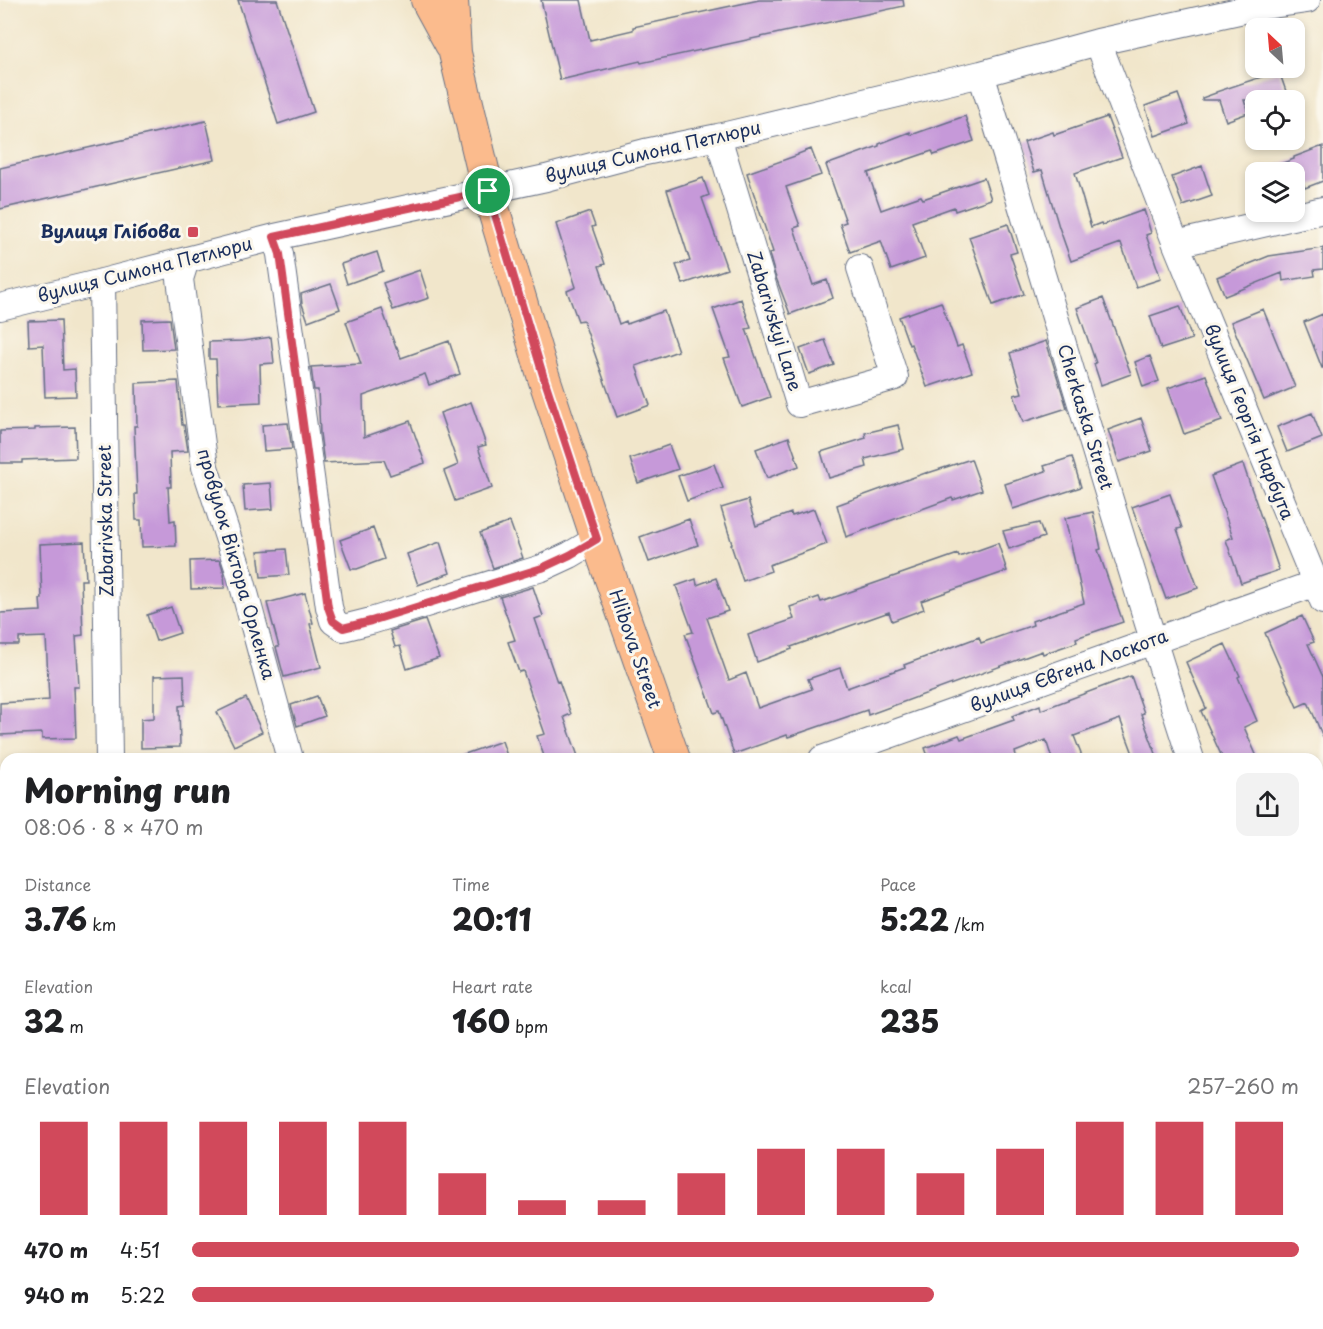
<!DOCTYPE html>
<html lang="en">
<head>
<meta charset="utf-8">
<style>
	:root { --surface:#fff; --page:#f2f2f2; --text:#202124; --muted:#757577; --accent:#d1495b }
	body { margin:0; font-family:"Playpen Sans",sans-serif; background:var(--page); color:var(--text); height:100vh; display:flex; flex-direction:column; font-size:22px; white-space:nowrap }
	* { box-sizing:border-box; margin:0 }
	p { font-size:20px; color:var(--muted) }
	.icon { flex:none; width:33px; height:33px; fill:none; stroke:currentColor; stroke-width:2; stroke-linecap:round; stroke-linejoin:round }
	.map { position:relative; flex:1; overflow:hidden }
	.sheet { position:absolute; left:0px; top:753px; width:1323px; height:576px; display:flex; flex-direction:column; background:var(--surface); border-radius:18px 18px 0 0; box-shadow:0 3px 9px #0003 }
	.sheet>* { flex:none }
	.needle { width:39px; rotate:334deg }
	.controls { position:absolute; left:1245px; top:18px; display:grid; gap:12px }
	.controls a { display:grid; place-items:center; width:60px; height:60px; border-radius:12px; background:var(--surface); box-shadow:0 3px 9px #0003; font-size:30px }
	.pin { position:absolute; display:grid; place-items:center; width:51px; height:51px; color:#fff; margin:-26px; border:3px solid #fff; border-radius:50%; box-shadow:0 2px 6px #0007 }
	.round { display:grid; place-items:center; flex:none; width:63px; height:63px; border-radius:12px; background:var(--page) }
	.headline { display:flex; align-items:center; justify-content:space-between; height:102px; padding:0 24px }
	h1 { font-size:33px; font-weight:800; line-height:45px }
	.stats { display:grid; grid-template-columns:repeat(3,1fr); gap:9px; height:102px; padding:6px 24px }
	.stats div { display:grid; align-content:center }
	.stats b { font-size:30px; font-weight:800 }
	.stats small { font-size:16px; font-weight:400 }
	.stats p { font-size:16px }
	.chart { height:168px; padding:12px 24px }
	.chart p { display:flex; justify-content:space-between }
	.chart svg { width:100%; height:108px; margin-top:6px; stroke:var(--accent); stroke-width:6 }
	ul { padding:0 24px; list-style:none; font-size:20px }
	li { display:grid; grid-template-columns:96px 72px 1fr; align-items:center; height:45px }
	li i { height:15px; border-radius:8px; background:var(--accent) }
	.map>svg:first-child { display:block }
	.building { fill:#c699d9 }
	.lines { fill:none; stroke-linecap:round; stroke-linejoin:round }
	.minor-casing { stroke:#666f84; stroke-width:28 }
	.major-casing { stroke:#666f84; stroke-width:34 }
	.minor { stroke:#fff; stroke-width:26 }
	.major { stroke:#fbbb8d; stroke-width:32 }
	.route-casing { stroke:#fff; stroke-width:12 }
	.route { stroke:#d1495b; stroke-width:8 }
	.poi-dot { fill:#d1495b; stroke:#fbf7ec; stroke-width:2 }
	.labels { text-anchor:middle; stroke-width:6; stroke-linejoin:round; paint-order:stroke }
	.street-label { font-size:18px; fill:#1b2f5e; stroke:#fbf7ec }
	.poi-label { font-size:18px; font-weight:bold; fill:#1b2f5e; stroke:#fbf7ec; text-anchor:end }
</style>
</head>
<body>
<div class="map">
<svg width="1323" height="1329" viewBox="0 0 1323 1329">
	<rect width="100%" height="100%" fill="#fbf7ec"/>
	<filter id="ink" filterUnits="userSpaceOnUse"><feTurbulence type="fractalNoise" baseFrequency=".0167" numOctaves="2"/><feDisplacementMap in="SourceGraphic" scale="12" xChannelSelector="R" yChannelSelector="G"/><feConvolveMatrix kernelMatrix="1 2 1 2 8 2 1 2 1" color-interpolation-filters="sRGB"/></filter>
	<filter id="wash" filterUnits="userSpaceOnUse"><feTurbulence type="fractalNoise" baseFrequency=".008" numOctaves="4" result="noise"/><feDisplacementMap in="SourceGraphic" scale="24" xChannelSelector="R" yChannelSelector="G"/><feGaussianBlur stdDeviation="1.35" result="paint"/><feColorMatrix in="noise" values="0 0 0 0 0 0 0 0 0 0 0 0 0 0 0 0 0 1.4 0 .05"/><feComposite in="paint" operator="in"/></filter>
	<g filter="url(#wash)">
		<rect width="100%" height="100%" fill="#f1e6cb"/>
		<g id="blocks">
			<!-- building -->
			<path class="building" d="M238 0H277L314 112 278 124Z
				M541 0H581L590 40 633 30V27L759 0H903L904 6 641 63 640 61 560 80Z
				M1279 71 1289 100H1244L1248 113 1226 121 1219 100H1202V98L1216 93V92Z
				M1178 94 1189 124 1155 136 1145 106Z
				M965 116 974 141 934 155 932 151 868 173 881 210 921 196 923 199 984 178 991 199 955 211 954 207 912 222 925 258 891 270 881 241 850 252 840 224 846 222 826 165 879 146V144L910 132 911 135Z
				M1107 117 1122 157 1075 173 1091 227 1101 223 1102 225 1144 210 1151 233 1146 235 1161 279 1136 287 1121 243 1071 261 1059 227 1042 170 1034 172 1024 142 1053 132 1054 135Z
				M206 121 215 160 0 209V168Z
				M1323 146V181L1305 188 1299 172H1262L1261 171 1294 159V157Z
				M811 149 821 175 786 187 800 226 794 228 813 285 827 280 833 298 790 314 775 275 769 254 773 252 747 173 798 155V154Z
				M1202 166 1212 196 1183 206 1172 177Z
				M703 178 709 195 702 198 727 269 683 284 676 265 690 261 667 190Z
				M590 212 595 226 592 227 605 264 599 266 619 324 626 321 627 324 664 311 678 351 636 366 650 405 617 417 583 320 578 321 567 291 576 287 556 224Z
				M1008 224 1017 252 1010 254 1024 294 993 305 969 237Z
				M1323 248V269L1314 270 1315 276 1283 281 1282 273 1225 296 1217 277 1269 256Z
				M377 252 383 271 347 284 341 264Z
				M420 270 429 298 393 310 383 283Z
				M331 284 340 309 308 321 302 304 301 294Z
				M1103 298 1131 374 1101 385 1094 364 1096 363 1077 308Z
				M741 299 751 328 746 329 770 397 742 407 724 358 730 357 713 309Z
				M941 302 957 347 962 345 972 372 927 387 911 344 909 345 899 317Z
				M1180 306 1192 339 1161 349 1150 316Z
				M382 309 396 348 397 347 401 358 449 341 460 374 429 385 425 374 363 396 364 437 410 421 425 463 390 475 384 460 324 463 320 433 318 390H314L311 367 361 364 346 322Z
				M1263 309 1295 387 1264 400 1231 322Z
				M1323 314V368H1322L1304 322Z
				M170 319 174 349 143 350 142 320Z
				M61 320 63 370 75 369 76 396 45 397 43 345 29 346 28 321Z
				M271 337 274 363 260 364 261 402 218 404 216 359H209V342L243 341Z
				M825 340 834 365 809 374 800 349Z
				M1046 341 1067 408 1023 422 1014 395 1022 393 1010 353Z
				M1150 356 1159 381 1143 387 1135 362Z
				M1206 375 1222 421 1184 434 1168 388Z
				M178 381 182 425H184L188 451 170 452 171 487H168L170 521 175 520 176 546 142 547 141 520H136L135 494H137L134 426H137L136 383Z
				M471 402 486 445 478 447 492 488 455 501 444 471 458 465 440 413Z
				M1312 413 1322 438 1287 452 1277 427Z
				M1141 418 1152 451 1119 462 1108 430Z
				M288 423 292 449 264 451 262 425Z
				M898 425 904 449 865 459 867 467 829 478 821 452 866 438 865 433Z
				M75 427 76 458 22 460V463H0V431L35 430V428Z
				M789 437 799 466 767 478 756 449Z
				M669 445 678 469 638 483 630 459Z
				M1072 457 1081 487 1013 509 1005 484 1046 471 1044 466Z
				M971 459 982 490 953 500 952 498 846 537 837 505 928 472V473Z
				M714 464 723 488 687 501 678 476Z
				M1243 464 1279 570 1241 583 1226 540 1233 537 1211 476Z
				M271 483 273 509 245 511 243 485Z
				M1170 494 1182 528 1177 529 1198 588 1166 599 1132 507Z
				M748 500 756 526 791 513 792 516 814 509 827 544 769 565 771 571 743 581 731 545 732 544 721 508Z
				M1093 512 1101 549 1098 550 1123 622 1076 638 1077 642 1043 654 1042 651 868 715 867 710 788 737 787 735 734 754 719 711 714 713 685 634 693 632 676 586 696 579 697 585 716 578 728 611 707 618 729 680 746 673 758 708 812 689 808 679 840 668 847 688 905 667 904 665 979 637 981 643 1033 625 1032 621 1084 603 1065 518Z
				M689 519 698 545 649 562 640 537Z
				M510 522 523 558 493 568 480 533Z
				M1039 523 1044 537 1009 549 1003 531Z
				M373 528 384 559 357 569H351L340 540Z
				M84 542 86 580H81L83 635 76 636 79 687H74L76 738 42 739V733L0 735V703L49 700 46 637 19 638V645H0V613L41 611 40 599H42L40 544Z
				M440 542 450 573 418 585 407 554Z
				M998 543 1007 571 921 601 924 609 892 621 889 612 791 647 792 649 757 662 748 635 794 619 790 607 819 597 821 602 958 554 959 557Z
				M286 549 289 575 261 577 258 551Z
				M220 560 224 573 225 588 191 589 190 561Z
				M533 587 543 616 535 619 557 682 559 681 571 714 564 717 579 759H545L537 736 545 734 523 671 519 672 508 642 515 640 500 597Z
				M305 593 313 623 310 624 321 667 284 677 276 647H279L267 603Z
				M171 607 180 633 156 641 147 615Z
				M1302 616 1314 642 1308 644 1323 677V737L1308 702 1297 707 1265 633Z
				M425 620 439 658 407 669 400 646 395 647 390 631Z
				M1225 644 1240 676 1238 677 1257 721 1244 727 1258 759H1223L1201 711 1206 708 1186 662Z
				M184 675 185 705 179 706 180 747 141 748V719L154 718V676Z
				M1131 676 1144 713 1141 714 1158 759H1135L1120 719 1074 736 1083 759H1052L1046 740 1015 752 1016 756 1008 759H929L925 748 959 735 961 739 1014 720 1012 716 1040 705 1041 710Z
				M317 696 325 716 297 726 291 705Z
				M246 698 262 732 234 746 217 712Z
				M502 741 508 759H457L456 757Z"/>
		</g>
	</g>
	<g filter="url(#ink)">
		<use href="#blocks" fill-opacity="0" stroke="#666f84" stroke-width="1.5"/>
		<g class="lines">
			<defs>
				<path id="minor" d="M1098 42 1176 244 1323 601
					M981 74C1052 302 1117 532 1191 759
					M718 137 799 404 895 377 860 268
					M275 237 280 254 329 607 333 621 343 628 371 621 542 568 570 555 597 539
					M1176 244 1323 210
					M186 260 180 279 205 467 239 571 290 759
					M102 282 109 759
					M0 307 102 282 275 237 546 178 645 152 718 137 981 74 1098 42 1257 7 1307 0
					M822 759 1316 583
					M1317 941 1323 939
					M0 1024 6 1023
					M1317 1133 1323 1150
					M1317 1310 1323 1308
					M129 1323 130 1329
					M219 1329 237 1323
					M1263 1329 1280 1323"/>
				<path id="major" d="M427 0 451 44
					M452 0 455 53 488 191 543 375 597 539 674 759
					M857 1323 859 1329"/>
			</defs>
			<!-- minor casing -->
			<use href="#minor" class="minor-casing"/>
			<!-- major casing -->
			<use href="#major" class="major-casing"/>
			<!-- minor -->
			<use href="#minor" class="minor"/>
			<!-- major -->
			<use href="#major" class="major"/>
		</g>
	</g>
	<g class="lines" filter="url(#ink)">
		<defs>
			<path id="route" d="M488 191 543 375 597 539 570 555 542 568 371 621 343 628 333 621 328 607 280 254 274 237Z"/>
		</defs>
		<!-- route casing -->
		<use href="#route" class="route-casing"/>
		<!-- route -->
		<use href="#route" class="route"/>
	</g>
	<!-- markers -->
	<rect class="poi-dot" x="187" y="226" width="12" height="12" rx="3"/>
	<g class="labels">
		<!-- street labels -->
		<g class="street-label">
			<text transform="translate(653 152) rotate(-13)" y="6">вулиця Симона Петлюри</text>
			<text transform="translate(145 270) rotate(-14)" y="6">вулиця Симона Петлюри</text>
			<text transform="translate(774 321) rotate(73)" y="6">Zabarivskyi Lane</text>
			<text transform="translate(1085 417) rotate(73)" y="6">Cherkaska Street</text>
			<text transform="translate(1249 422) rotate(68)" y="6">вулиця Георгія Нарбута</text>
			<text transform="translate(106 521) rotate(-91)" y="6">Zabarivska Street</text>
			<text transform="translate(236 564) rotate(74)" y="6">провулок Віктора Орленка</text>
			<text transform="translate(635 649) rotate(71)" y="6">Hlibova Street</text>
			<text transform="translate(1069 671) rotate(-20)" y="6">вулиця Євгена Лоскота</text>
		</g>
		<!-- poi labels -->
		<g class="poi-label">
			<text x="181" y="238">Вулиця Глібова</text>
		</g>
	</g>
</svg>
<div class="controls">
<a><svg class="needle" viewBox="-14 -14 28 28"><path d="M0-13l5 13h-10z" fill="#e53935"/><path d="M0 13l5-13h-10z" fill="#757577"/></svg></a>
<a><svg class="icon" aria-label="locate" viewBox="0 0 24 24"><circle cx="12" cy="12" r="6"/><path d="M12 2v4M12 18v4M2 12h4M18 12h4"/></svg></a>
<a><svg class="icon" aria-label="layers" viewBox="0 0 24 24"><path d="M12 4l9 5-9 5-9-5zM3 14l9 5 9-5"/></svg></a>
</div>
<div class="pin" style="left:488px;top:191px;background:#1e9e55"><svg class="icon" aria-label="arrive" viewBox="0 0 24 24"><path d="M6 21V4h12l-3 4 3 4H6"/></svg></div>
<section class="sheet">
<div class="headline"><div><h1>Morning run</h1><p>08:06 · 8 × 470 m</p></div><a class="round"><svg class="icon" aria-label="share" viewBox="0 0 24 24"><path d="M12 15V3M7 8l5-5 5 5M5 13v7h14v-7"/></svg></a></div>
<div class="stats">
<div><p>Distance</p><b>3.76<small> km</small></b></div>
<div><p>Time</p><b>20:11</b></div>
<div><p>Pace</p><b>5:22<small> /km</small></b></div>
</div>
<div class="stats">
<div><p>Elevation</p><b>32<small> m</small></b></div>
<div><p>Heart rate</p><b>160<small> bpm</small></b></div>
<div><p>kcal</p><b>235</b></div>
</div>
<div class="chart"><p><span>Elevation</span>257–260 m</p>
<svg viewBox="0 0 160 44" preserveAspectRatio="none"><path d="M5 44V6M15 44V6M25 44V6M35 44V6M45 44V6M55 44V27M65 44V38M75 44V38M85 44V27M95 44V17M105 44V17M115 44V27M125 44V17M135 44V6M145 44V6M155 44V6"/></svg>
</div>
<ul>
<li><b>470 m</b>4:51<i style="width:100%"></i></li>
<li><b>940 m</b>5:22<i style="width:67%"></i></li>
</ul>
</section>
</div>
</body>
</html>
